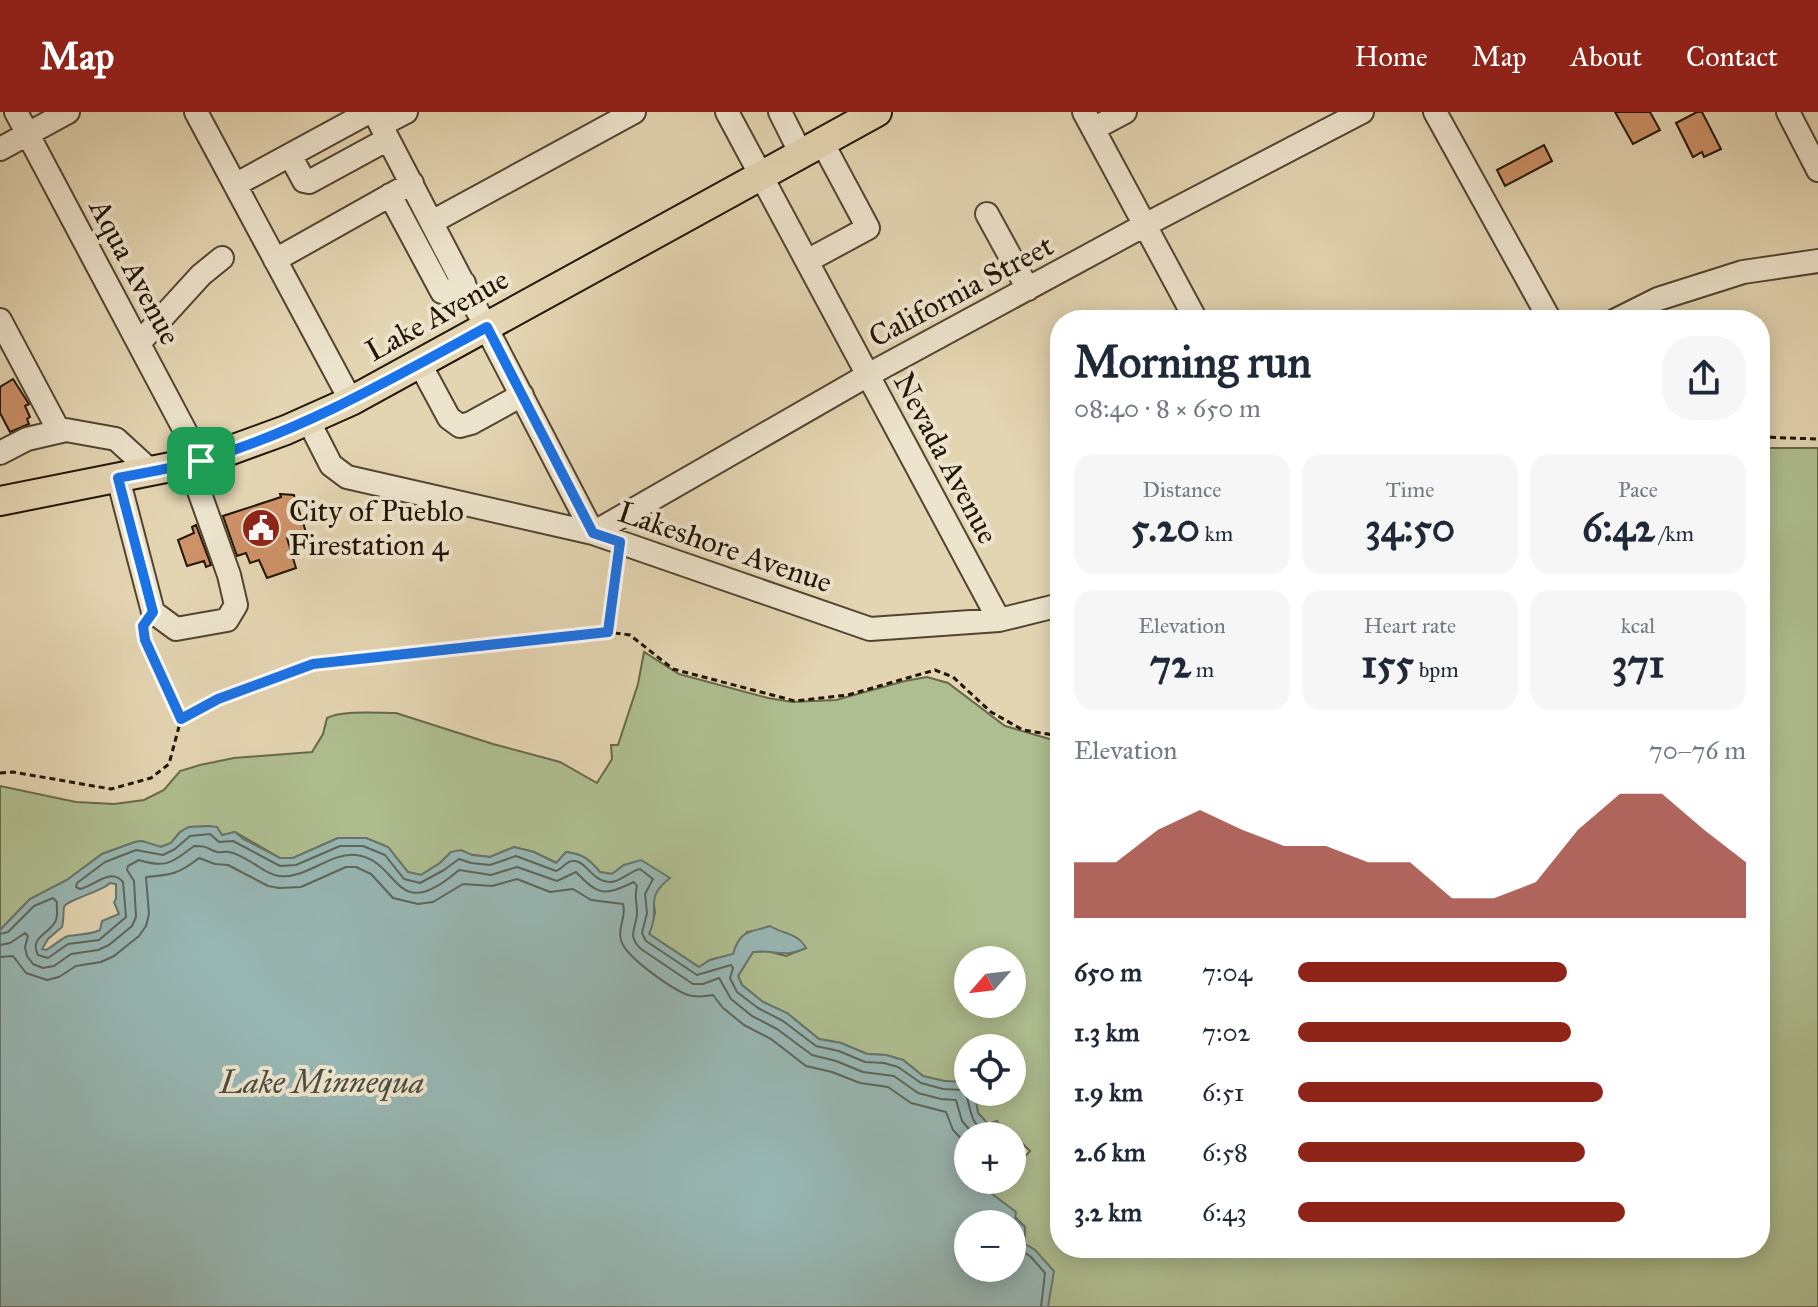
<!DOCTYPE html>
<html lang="en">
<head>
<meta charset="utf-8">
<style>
	:root { --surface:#fff; --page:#f6f6f7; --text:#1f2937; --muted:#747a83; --accent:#8f2418 }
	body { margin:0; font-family:"IM FELL Great Primer",serif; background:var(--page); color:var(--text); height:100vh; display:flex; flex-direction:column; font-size:30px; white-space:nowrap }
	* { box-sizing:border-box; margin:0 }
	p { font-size:26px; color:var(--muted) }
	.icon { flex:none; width:44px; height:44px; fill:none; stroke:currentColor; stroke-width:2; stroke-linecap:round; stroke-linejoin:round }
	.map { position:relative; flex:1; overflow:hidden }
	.details { position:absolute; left:1050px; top:198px; width:720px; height:948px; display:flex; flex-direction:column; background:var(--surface); border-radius:32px; box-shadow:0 4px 20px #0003 }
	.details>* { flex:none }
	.needle { width:52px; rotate:242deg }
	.controls { position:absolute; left:954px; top:834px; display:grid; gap:16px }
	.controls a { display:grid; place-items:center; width:72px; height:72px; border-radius:50%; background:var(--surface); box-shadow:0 4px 20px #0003; font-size:40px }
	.pin { position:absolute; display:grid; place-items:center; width:68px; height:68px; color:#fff; margin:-34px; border-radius:16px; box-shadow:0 4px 12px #0006 }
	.round { display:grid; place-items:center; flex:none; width:84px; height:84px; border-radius:32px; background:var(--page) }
	.summary { display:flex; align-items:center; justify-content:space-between; height:136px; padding:0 24px }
	h1 { font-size:44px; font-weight:800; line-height:60px }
	.figures { display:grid; grid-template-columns:repeat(3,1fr); gap:12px; height:136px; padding:8px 24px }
	.figures div { display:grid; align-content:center; border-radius:20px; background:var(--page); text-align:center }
	.figures b { font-size:40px; font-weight:800 }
	.figures small { font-size:22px; font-weight:400 }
	.figures p { font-size:22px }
	.chart { height:224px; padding:16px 24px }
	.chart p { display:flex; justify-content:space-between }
	.chart svg { width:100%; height:144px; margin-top:8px; fill:var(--accent); opacity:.7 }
	ul { padding:0 24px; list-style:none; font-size:26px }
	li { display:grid; grid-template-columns:128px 96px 1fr; align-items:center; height:60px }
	li i { height:20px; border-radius:10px; background:var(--accent) }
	header { display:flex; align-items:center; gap:48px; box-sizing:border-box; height:112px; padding:0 40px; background:var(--accent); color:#fff }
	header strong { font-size:38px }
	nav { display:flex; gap:44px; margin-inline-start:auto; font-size:28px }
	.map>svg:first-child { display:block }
	.green { fill:#afbe90; stroke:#68694a; stroke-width:2; fill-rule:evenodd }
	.water { fill:#98b7b4; stroke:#68766e; stroke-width:2; fill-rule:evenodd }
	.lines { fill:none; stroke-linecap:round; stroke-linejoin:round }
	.shore { stroke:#5c665c; stroke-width:2 }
	.building { fill:#ce9268; stroke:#211405; stroke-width:2 }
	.minor-casing { stroke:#524430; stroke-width:26 }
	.major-casing { stroke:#211405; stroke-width:32 }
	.path { stroke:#211405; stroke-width:3; stroke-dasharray:6 4; stroke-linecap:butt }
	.minor { stroke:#ede4cd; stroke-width:22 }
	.major { stroke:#e4d5b2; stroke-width:28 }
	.route-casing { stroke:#fff; stroke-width:16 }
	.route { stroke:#1a73e8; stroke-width:10 }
	.labels { text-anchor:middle; stroke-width:8; stroke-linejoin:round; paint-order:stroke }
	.street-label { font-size:30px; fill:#211405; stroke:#ede4cd }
	.poi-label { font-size:30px; fill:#211405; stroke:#ede4cd; text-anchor:start }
	.water-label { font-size:32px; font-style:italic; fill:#4b4d42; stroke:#ede4cd }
</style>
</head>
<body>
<header>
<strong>Map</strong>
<nav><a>Home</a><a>Map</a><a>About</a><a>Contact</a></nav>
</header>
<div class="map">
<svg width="1818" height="1195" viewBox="0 0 1818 1195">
	<rect width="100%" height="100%" fill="#e4d5b2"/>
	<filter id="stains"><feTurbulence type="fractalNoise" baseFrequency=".0025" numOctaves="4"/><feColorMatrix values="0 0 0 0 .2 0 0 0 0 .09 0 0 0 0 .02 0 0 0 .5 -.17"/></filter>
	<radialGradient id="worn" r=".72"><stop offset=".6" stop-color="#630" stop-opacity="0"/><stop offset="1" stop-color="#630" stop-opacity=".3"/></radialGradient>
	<!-- green -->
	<path class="green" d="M1760 336H1818V1195H1048L1035 1138 1024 1132 1025 1115 990 1080 1003 1068H1012V1059L1030 1039 1023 1032H1012V1024H1005L997 1009 988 1012 978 1001 974 980H1012V936H968V972L944 969 923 964 903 948 886 943 867 942 841 931 819 927 787 901 763 890 742 873 738 864 753 840 767 839 786 844 806 836C794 817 767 816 747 820L734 842 710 848 699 855 649 822 655 801 653 784 656 777 624 753 612 762 600 760C589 747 583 742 566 740L557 751 534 740 514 735 490 745 451 740 440 751 421 763 408 760 388 735 366 726H338L293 746H280L235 720 222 723 210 714 189 715 180 720 171 731 160 735 142 729 135 730 102 742 67 768 30 787 0 818V674L76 690 114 692 144 688 164 678 180 659 200 653 234 646 312 640 323 622 327 606C342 598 378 601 396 601L493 632 560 650 597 671 612 647 611 633H618L638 572 644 540 679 562 768 586 792 590 836 588 905 569 927 565 948 571 1005 614 1060 630V1136H1760ZM968 848H1012V892H968Z"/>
	<!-- water -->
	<path class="water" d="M210 714 217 715 222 723 235 720 243 727 280 746H293L338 726H366L388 735 408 760 421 763 440 751 451 740 461 738 472 743 490 745 514 735 534 740 556 751 566 740C583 742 589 747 600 760L612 762 624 753 641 748 670 766C642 788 662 795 649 822L699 855 710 848 733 842C740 818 748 821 770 814 783 822 798 821 806 836 781 847 777 837 753 840L738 864 742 873 763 890 787 901 819 927 841 931 867 942 886 943 903 948 923 964 944 969 967 970 968 980 975 982 978 1001 988 1012 997 1009 1005 1024H968V1068H1003L991 1081 1016 1100 1015 1106 1025 1115V1132L1035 1138 1054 1159 1048 1195H0V818L30 787 67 768 102 742 135 730 142 729 161 735 171 731 180 720 189 715ZM110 771 116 772V787L114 790 119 802 102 809 100 818C90 823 79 822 68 824 60 827 54 834 46 838L42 837 48 827 62 815C64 808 63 802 64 795 66 788 101 780 110 771ZM968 1112H1012V1156H968Z"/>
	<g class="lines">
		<!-- shore -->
		<path class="shore" d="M0 822 8 820 34 794 53 786 57 790C56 796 59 804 55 810 48 823 29 825 38 843L48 846 68 832 99 828 126 805 123 770C110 755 95 774 80 777L76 775 77 771 105 750 136 738 163 743 175 737 190 724 210 722 219 730 233 729 280 754 296 753 340 734H363L385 743 404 767 420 771 444 758 459 747 471 751 490 753 516 744 556 759C562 757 567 749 572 749 586 747 591 770 611 770 620 770 630 759 640 757L653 767 645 782 647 801 642 821 646 829 697 863 731 853 733 856 730 866 737 880 758 896 783 909 816 934 839 939 865 950 884 951 898 955 921 971 943 977 965 978C971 995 969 1020 994 1019L997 1024
			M0 833 10 831 25 821 28 824 25 835 27 844 33 852 43 856 54 854 71 842 98 838 109 833 132 814 136 805 134 769 127 758 128 754 139 748C167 757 173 750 194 734 209 734 205 736 217 740 221 741 225 739 229 740 235 741 246 747 251 750 260 755 269 763 279 764 307 767 330 740 356 743 401 748 393 815 459 758L491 763 517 755 557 769 576 760C599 784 604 784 634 770L637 774C634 784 637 790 637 800 637 816 626 823 641 837L693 872H703L719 866 731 887 752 904 777 917 812 943 836 949 863 960 894 964 918 981 941 987 956 988 962 1009 975 1024
			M0 845 13 844 26 861 47 868 59 865 76 854 101 850 114 844 139 824 146 814 149 802 146 765C171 763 179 762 199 746L215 752 228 753 268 774 279 776 301 775 346 755H356L371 762 393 786 418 792 433 790 463 772 492 774 517 767 550 780 573 777 591 788 623 792C627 805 617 815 621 828 625 845 672 877 688 883 697 886 705 884 713 883L723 896 744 913 771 927 806 954 832 960 860 971 888 975 911 991 946 1000 953 1018 968 1034
			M1012 1113 1016 1118 1018 1136 1031 1145 1045 1161 1041 1195"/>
	</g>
	<!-- building -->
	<path class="building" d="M1615 0H1650L1660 18 1633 32Z
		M1697 0H1702L1721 37 1704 45 1702 40 1693 45 1676 11Z
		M1544 33 1552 49 1505 74 1497 58Z
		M13 267 29 292 25 294 30 305 27 307 29 312 10 320 0 301V275Z
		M280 382 294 383 306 420 287 426 296 456 267 466 259 448 250 451 246 441 237 444 223 404 281 385Z
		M196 413 211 453 206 455 204 449 187 454 178 428 194 421 192 415Z"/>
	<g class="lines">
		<defs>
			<path id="minor" d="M16 0 201 349
				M196 0 351 289
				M374 0 593 421 868 263 1145 113 1362 0
				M727 0 999 508
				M780 0 801 42
				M1084 0 1196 208
				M1435 0 1550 208
				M1788 0 1818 58
				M381 13 406 0
				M1093 17 1125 0
				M0 37 68 0
				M290 43 304 69 309 70 388 27
				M235 73 369 0
				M390 83 442 180 447 181 464 171
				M987 102 1028 177
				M432 110 634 0
				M275 148 412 71
				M807 149 868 116 822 30
				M0 208 59 319
				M1616 208 1658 187 1743 160 1818 149
				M139 231 201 163 222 146
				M420 252 449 306 460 314 471 311 522 283
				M308 308 331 353 347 365 593 421 870 517 999 508 1060 493
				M0 341 27 327 66 318 116 327 151 359
				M118 366 153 500 176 517 227 508 236 493 229 463 189 351"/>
			<path id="major" d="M0 389 201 349 286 318 351 289 877 0"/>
		</defs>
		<!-- minor casing -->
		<use href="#minor" class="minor-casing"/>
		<!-- major casing -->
		<use href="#major" class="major-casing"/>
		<!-- path -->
		<path class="path" d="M1760 325 1818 327
			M144 517 145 528 180 605
			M608 520 618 448
			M0 661 13 660 111 677 151 666 169 652 181 607 218 587 313 552 608 520 630 523 673 557 795 589 848 583 935 558 953 565 991 600 1023 618 1060 624"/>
		<!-- minor -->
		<use href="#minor" class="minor"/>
		<!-- major -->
		<use href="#major" class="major"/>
	</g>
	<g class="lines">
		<defs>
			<path id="route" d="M487 215 593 421 620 430 608 520 313 552 218 587 181 607 145 528 143 514 153 500 118 366C146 360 176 356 203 348 304 318 395 265 487 215Z"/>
		</defs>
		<!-- route casing -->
		<use href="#route" class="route-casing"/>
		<!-- route -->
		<use href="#route" class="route"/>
	</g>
	<!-- icons -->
	<defs>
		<symbol id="civic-disc" viewBox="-11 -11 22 22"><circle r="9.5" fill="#8f2418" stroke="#ede4cd"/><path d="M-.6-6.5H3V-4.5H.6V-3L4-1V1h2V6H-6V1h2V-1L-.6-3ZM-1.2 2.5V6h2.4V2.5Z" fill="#fff"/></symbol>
	</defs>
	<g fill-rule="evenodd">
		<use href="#civic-disc" x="239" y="394" width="44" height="44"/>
	</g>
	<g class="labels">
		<!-- street labels -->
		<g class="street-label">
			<text transform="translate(135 160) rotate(62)" y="10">Aqua Avenue</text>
			<text transform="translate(961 179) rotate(-28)" y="10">California Street</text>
			<text transform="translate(437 203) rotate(-29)" y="10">Lake Avenue</text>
			<text transform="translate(946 346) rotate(62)" y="10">Nevada Avenue</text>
			<text transform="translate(725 435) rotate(19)" y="10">Lakeshore Avenue</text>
		</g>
		<!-- poi labels -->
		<g class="poi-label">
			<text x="289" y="409">City of Pueblo<tspan x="289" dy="34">Firestation 4</tspan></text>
		</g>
		<!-- water labels -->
		<g class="water-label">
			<text x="322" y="981">Lake Minnequa</text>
		</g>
	</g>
	<rect width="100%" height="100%" filter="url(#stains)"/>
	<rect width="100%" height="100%" fill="url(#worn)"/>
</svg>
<div class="controls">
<a><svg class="needle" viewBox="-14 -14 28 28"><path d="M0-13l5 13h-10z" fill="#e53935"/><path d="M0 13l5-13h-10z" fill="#747a83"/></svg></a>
<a><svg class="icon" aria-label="locate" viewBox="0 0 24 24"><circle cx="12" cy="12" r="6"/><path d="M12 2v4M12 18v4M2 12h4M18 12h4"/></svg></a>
<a>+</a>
<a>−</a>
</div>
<div class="pin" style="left:201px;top:349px;background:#1e9e55"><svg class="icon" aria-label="arrive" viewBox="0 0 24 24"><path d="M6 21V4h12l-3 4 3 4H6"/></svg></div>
<section class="details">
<div class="summary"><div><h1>Morning run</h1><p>08:40 · 8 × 650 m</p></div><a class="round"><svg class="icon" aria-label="share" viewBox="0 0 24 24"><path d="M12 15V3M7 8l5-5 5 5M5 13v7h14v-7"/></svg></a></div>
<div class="figures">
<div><p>Distance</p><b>5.20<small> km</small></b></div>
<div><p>Time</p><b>34:50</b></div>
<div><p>Pace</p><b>6:42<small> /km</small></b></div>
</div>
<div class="figures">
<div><p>Elevation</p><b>72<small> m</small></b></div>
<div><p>Heart rate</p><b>155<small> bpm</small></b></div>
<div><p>kcal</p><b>371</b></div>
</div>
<div class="chart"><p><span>Elevation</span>70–76 m</p>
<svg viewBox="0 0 160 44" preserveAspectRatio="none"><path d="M0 44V27L10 27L20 17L30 11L40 17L50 22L60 22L70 27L80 27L90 38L100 38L110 33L120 17L130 6L140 6L150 17L160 27V44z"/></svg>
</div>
<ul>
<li><b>650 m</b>7:04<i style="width:60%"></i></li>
<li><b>1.3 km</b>7:02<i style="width:61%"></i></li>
<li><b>1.9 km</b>6:51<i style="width:68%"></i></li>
<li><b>2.6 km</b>6:58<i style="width:64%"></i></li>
<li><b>3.2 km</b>6:43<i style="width:73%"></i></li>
</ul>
</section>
</div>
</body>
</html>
